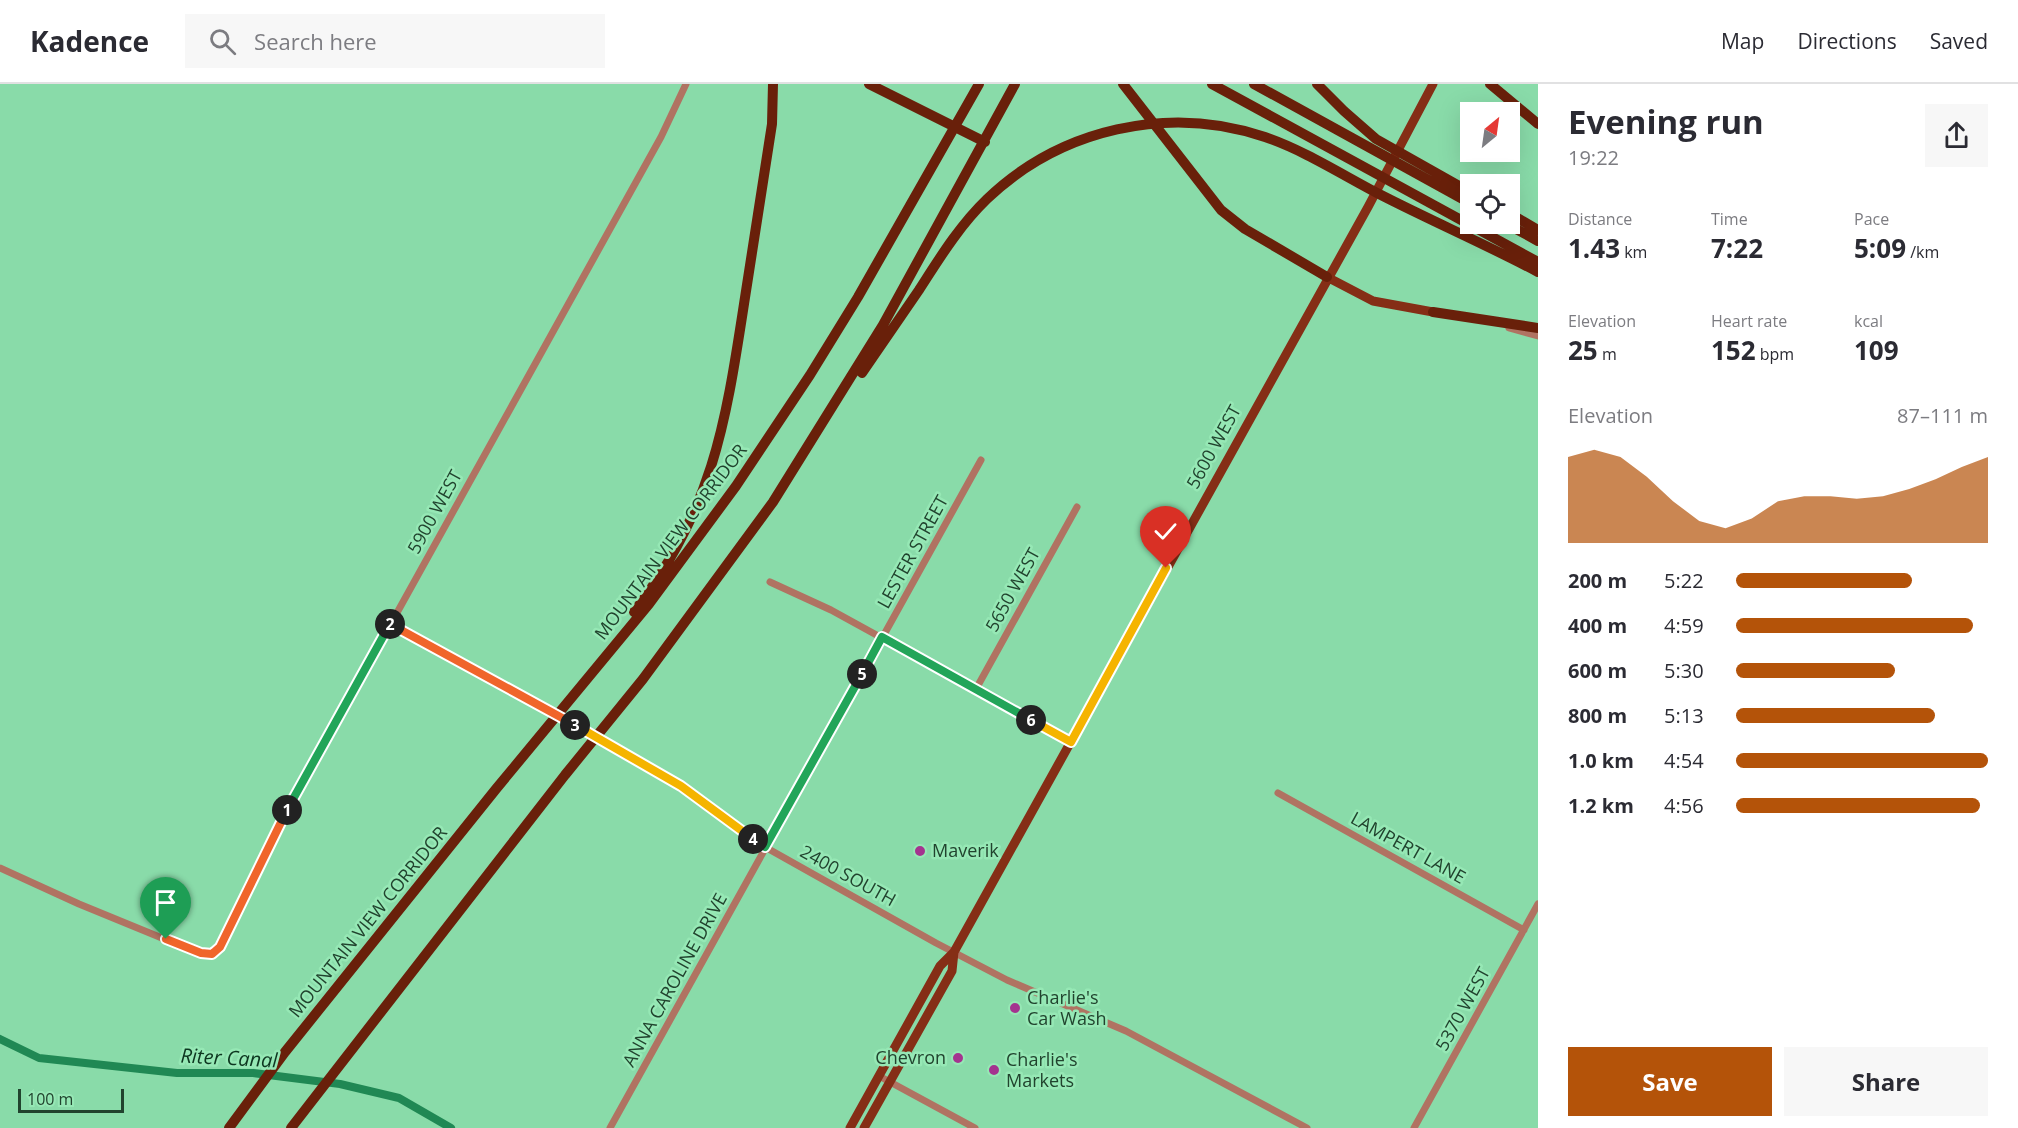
<!DOCTYPE html>
<html lang="en">
<head>
<meta charset="utf-8">
<style>
	:root { --surface:#fff; --page:#f7f7f7; --text:#2b2b33; --muted:#7c7c81; --line:#e1e1e2; --accent:#b45309 }
	body { margin:0; font-family:"Open Sans",sans-serif; background:var(--page); color:var(--text); height:100vh; display:flex; flex-direction:column; font-size:22px; white-space:nowrap }
	* { box-sizing:border-box; margin:0 }
	p { font-size:20px; color:var(--muted) }
	.icon { flex:none; width:33px; height:33px; fill:none; stroke:currentColor; stroke-width:2; stroke-linecap:round; stroke-linejoin:round }
	.map { position:relative; flex:1; overflow:hidden }
	.panel { display:flex; flex-direction:column; background:var(--surface); width:480px }
	.panel>* { flex:none }
	.needle { width:39px; rotate:29deg }
	.buttons { position:absolute; left:1460px; top:18px; display:grid; gap:12px }
	.buttons a { display:grid; place-items:center; width:60px; height:60px; border-radius:0px; background:var(--surface); box-shadow:0 6px 24px #0002; font-size:30px }
	.scale { position:absolute; left:18px; bottom:15px; width:106px; box-sizing:border-box; padding-left:6px; border:3px solid #21432e; border-top:0; font-size:16px; line-height:21px; white-space:nowrap; color:#21432e; -webkit-text-stroke:4px #96e8b5; paint-order:stroke }
	.pin { position:absolute; display:grid; place-items:center; width:51px; height:51px; color:#fff; margin:-62px -26px; border-radius:50% 50% 50% 0; rotate:-45deg; box-shadow:0 0 6px #0007 }
	.pin .icon { rotate:45deg }
	.km { position:absolute; width:30px; height:30px; margin:-15px; border-radius:50%; background:#222; color:#fff; font-size:16px; line-height:30px; text-align:center }
	.round { display:grid; place-items:center; flex:none; width:63px; height:63px; border-radius:0px; background:var(--page) }
	.overview { display:flex; align-items:center; justify-content:space-between; height:102px; padding:0 30px }
	h1 { font-size:33px; font-weight:700; line-height:45px }
	.metrics { display:grid; grid-template-columns:repeat(3,1fr); gap:9px; height:102px; padding:6px 30px }
	.metrics div { display:grid; align-content:center }
	.metrics b { font-size:26px; font-weight:700 }
	.metrics small { font-size:16px; font-weight:400 }
	.metrics p { font-size:16px }
	.chart { height:168px; padding:12px 30px }
	.chart p { display:flex; justify-content:space-between }
	.chart svg { width:100%; height:108px; margin-top:6px; fill:var(--accent); opacity:.7 }
	.primary-button { display:flex; gap:12px; margin-top:auto; padding:12px 30px }
	.primary-button a { flex:1; height:69px; border-radius:0px; background:var(--accent); color:#fff; font-size:24px; font-weight:700; line-height:69px; text-align:center }
	.primary-button a+a { background:var(--page); color:var(--text) }
	ul { padding:0 30px; list-style:none; font-size:20px }
	li { display:grid; grid-template-columns:96px 72px 1fr; align-items:center; height:45px }
	li i { height:15px; border-radius:8px; background:var(--accent) }
	header { display:flex; align-items:center; gap:36px; box-sizing:border-box; height:84px; padding:0 30px; background:var(--surface); border-bottom:2px solid var(--line) }
	header strong { font-size:28px }
	nav { display:flex; gap:33px; margin-inline-start:auto; font-size:21px }
	.search { width:420px; height:54px; background:var(--page); display:flex; align-items:center; gap:15px; box-sizing:border-box; padding:0 21px; border-radius:0px; color:var(--muted); font-size:22px }
	main { display:flex; flex:1; min-height:0 }
	.map>svg:first-child { display:block }
	.lines { fill:none; stroke-linecap:round; stroke-linejoin:round }
	.canal { stroke:#208854; stroke-width:8 }
	.minor { stroke:#b07362; stroke-width:7 }
	.major { stroke:#852e16; stroke-width:9 }
	.highway { stroke:#69200a; stroke-width:10 }
	.split-1-casing { stroke:#fff; stroke-width:12 }
	.split-2-casing { stroke:#fff; stroke-width:12 }
	.split-3-casing { stroke:#fff; stroke-width:12 }
	.split-4-casing { stroke:#fff; stroke-width:12 }
	.split-5-casing { stroke:#fff; stroke-width:12 }
	.split-6-casing { stroke:#fff; stroke-width:12 }
	.split-7-casing { stroke:#fff; stroke-width:12 }
	.split-1 { stroke:#f0652b; stroke-width:8 }
	.split-2 { stroke:#22a559; stroke-width:8 }
	.split-3 { stroke:#f0652b; stroke-width:8 }
	.split-4 { stroke:#f5b400; stroke-width:8 }
	.split-5 { stroke:#22a559; stroke-width:8 }
	.split-6 { stroke:#22a559; stroke-width:8 }
	.split-7 { stroke:#f5b400; stroke-width:8 }
	.poi-dot { fill:#a4338f; stroke:#96e8b5; stroke-width:2 }
	.labels { text-anchor:middle; stroke-width:5; stroke-linejoin:round; paint-order:stroke }
	.street-label { font-size:18px; fill:#21432e; stroke:#96e8b5 }
	.poi-label { font-size:18px; fill:#21432e; stroke:#96e8b5; text-anchor:start }
	.water-label { font-size:20px; font-style:italic; fill:#0d3620; stroke:#96e8b5 }
</style>
</head>
<body>
<header>
<strong>Kadence</strong>
<div class="search"><svg class="icon" aria-label="search" viewBox="0 0 24 24"><circle cx="10" cy="10" r="6"/><path d="M15 15l6 6"/></svg>Search here</div>
<nav><a>Map</a><a>Directions</a><a>Saved</a></nav>
</header>
<main>
<div class="map">
<svg width="1538" height="1044" viewBox="0 0 1538 1044">
	<rect width="100%" height="100%" fill="#89dba9"/>
	<g class="lines">
		<!-- canal -->
		<path class="canal" d="M0 955 39 974 177 989H253L340 1000 399 1014 451 1044"/>
		<!-- minor -->
		<path class="minor" d="M1509 244 1538 252
			M770 498 831 526 1071 658
			M390 539 653 685 765 763 936 859 1007 896 1126 947 1307 1044
			M976 605 1077 423
			M1278 709 1524 846
			M0 784 79 820 196 868 211 870 220 863 287 727 661 53 686 0
			M879 992 975 1044
			M610 1044 981 376
			M1414 1044 1538 820"/>
		<!-- major -->
		<path class="major" d="M1327 193 1373 217 1433 228
			M850 1044 940 882 954 868 1368 123 1433 0
			M864 1044 952 887 954 868"/>
		<!-- highway -->
		<path class="highway" d="M869 0 985 58
			M1123 0 1221 126 1245 145 1327 193
			M1212 0 1538 178
			M1254 0 1470 119
			M1317 0 1344 27 1376 55 1470 108
			M1490 0 1538 40
			M1509 129 1538 146
			M1507 140 1538 157
			M1433 228 1538 244
			M862 289C881 261 900 234 919 206 939 175 959 142 987 115 1060 45 1168 20 1265 53 1306 67 1344 92 1383 112 1434 138 1487 161 1538 188
			M634 528C712 426 725 344 744 220 753 160 763 100 772 40L773 0
			M229 1044 285 968 496 705 649 520 736 402 810 291 858 213 979 0
			M291 1044 565 691 643 595 773 418 883 241 1015 0"/>
	</g>
	<g class="lines">
		<defs>
			<path id="split-1" d="M166 855 201 869 212 870 220 863 287 726"/>
			<path id="split-2" d="M287 726 390 540"/>
			<path id="split-3" d="M390 540 575 641"/>
			<path id="split-4" d="M575 641 681 702 753 755"/>
			<path id="split-5" d="M753 755 765 763 862 590"/>
			<path id="split-6" d="M862 590 882 553 1031 636"/>
			<path id="split-7" d="M1031 636 1071 658 1166 484"/>
		</defs>
		<!-- split-1 casing -->
		<use href="#split-1" class="split-1-casing"/>
		<!-- split-2 casing -->
		<use href="#split-2" class="split-2-casing"/>
		<!-- split-3 casing -->
		<use href="#split-3" class="split-3-casing"/>
		<!-- split-4 casing -->
		<use href="#split-4" class="split-4-casing"/>
		<!-- split-5 casing -->
		<use href="#split-5" class="split-5-casing"/>
		<!-- split-6 casing -->
		<use href="#split-6" class="split-6-casing"/>
		<!-- split-7 casing -->
		<use href="#split-7" class="split-7-casing"/>
		<!-- split-1 -->
		<use href="#split-1" class="split-1"/>
		<!-- split-2 -->
		<use href="#split-2" class="split-2"/>
		<!-- split-3 -->
		<use href="#split-3" class="split-3"/>
		<!-- split-4 -->
		<use href="#split-4" class="split-4"/>
		<!-- split-5 -->
		<use href="#split-5" class="split-5"/>
		<!-- split-6 -->
		<use href="#split-6" class="split-6"/>
		<!-- split-7 -->
		<use href="#split-7" class="split-7"/>
	</g>
	<!-- markers -->
	<g class="poi-dot">
		<circle cx="920" cy="767" r="6"/>
		<circle cx="1015" cy="924" r="6"/>
		<circle cx="958" cy="974" r="6"/>
		<circle cx="994" cy="986" r="6"/>
	</g>
	<g class="labels">
		<!-- street labels -->
		<g class="street-label">
			<text transform="translate(1214 363) rotate(-61)" y="6">5600 WEST</text>
			<text transform="translate(435 428) rotate(-61)" y="6">5900 WEST</text>
			<text transform="translate(671 458) rotate(-53)" y="6">MOUNTAIN VIEW CORRIDOR</text>
			<text transform="translate(913 468) rotate(-61)" y="6">LESTER STREET</text>
			<text transform="translate(1013 506) rotate(-61)" y="6">5650 WEST</text>
			<text transform="translate(1408 764) rotate(29)" y="6">LAMPERT LANE</text>
			<text transform="translate(848 792) rotate(29)" y="6">2400 SOUTH</text>
			<text transform="translate(368 838) rotate(-51)" y="6">MOUNTAIN VIEW CORRIDOR</text>
			<text transform="translate(675 896) rotate(-61)" y="6">ANNA CAROLINE DRIVE</text>
			<text transform="translate(1463 925) rotate(-61)" y="6">5370 WEST</text>
		</g>
		<!-- poi labels -->
		<g class="poi-label">
			<text x="932" y="773">Maverik</text>
			<text x="1027" y="920">Charlie's<tspan x="1027" dy="21">Car Wash</tspan></text>
			<text x="946" y="980" text-anchor="end">Chevron</text>
			<text x="1006" y="982">Charlie's<tspan x="1006" dy="21">Markets</tspan></text>
		</g>
		<!-- water labels -->
		<g class="water-label">
			<text transform="translate(229 974) rotate(3)" y="7">Riter Canal</text>
		</g>
	</g>
</svg>
<div class="buttons">
<a><svg class="needle" viewBox="-14 -14 28 28"><path d="M0-13l5 13h-10z" fill="#e53935"/><path d="M0 13l5-13h-10z" fill="#7c7c81"/></svg></a>
<a><svg class="icon" aria-label="locate" viewBox="0 0 24 24"><circle cx="12" cy="12" r="6"/><path d="M12 2v4M12 18v4M2 12h4M18 12h4"/></svg></a>
</div>
<div class="scale">100 m</div>
<div class="pin" style="left:166px;top:855px;background:#1e9e55"><svg class="icon" aria-label="arrive" viewBox="0 0 24 24"><path d="M6 21V4h12l-3 4 3 4H6"/></svg></div>
<div class="pin" style="left:1166px;top:484px;background:#d93025"><svg class="icon" aria-label="check" viewBox="0 0 24 24"><path d="M5 12l5 5 9-10"/></svg></div>
<b class="km" style="left:287px;top:726px">1</b>
<b class="km" style="left:390px;top:540px">2</b>
<b class="km" style="left:575px;top:641px">3</b>
<b class="km" style="left:753px;top:755px">4</b>
<b class="km" style="left:862px;top:590px">5</b>
<b class="km" style="left:1031px;top:636px">6</b>
</div>
<section class="panel">
<div class="overview"><div><h1>Evening run</h1><p>19:22</p></div><a class="round"><svg class="icon" aria-label="share" viewBox="0 0 24 24"><path d="M12 15V3M7 8l5-5 5 5M5 13v7h14v-7"/></svg></a></div>
<div class="metrics">
<div><p>Distance</p><b>1.43<small> km</small></b></div>
<div><p>Time</p><b>7:22</b></div>
<div><p>Pace</p><b>5:09<small> /km</small></b></div>
</div>
<div class="metrics">
<div><p>Elevation</p><b>25<small> m</small></b></div>
<div><p>Heart rate</p><b>152<small> bpm</small></b></div>
<div><p>kcal</p><b>109</b></div>
</div>
<div class="chart"><p><span>Elevation</span>87–111 m</p>
<svg viewBox="0 0 160 44" preserveAspectRatio="none"><path d="M0 44V9L10 6L20 9L30 17L40 27L50 35L60 38L70 34L80 27L90 25L100 25L110 26L120 25L130 22L140 18L150 13L160 9V44z"/></svg>
</div>
<ul>
<li><b>200 m</b>5:22<i style="width:70%"></i></li>
<li><b>400 m</b>4:59<i style="width:94%"></i></li>
<li><b>600 m</b>5:30<i style="width:63%"></i></li>
<li><b>800 m</b>5:13<i style="width:79%"></i></li>
<li><b>1.0 km</b>4:54<i style="width:100%"></i></li>
<li><b>1.2 km</b>4:56<i style="width:97%"></i></li>
</ul>
<div class="primary-button"><a>Save</a><a>Share</a></div>
</section>
</main>
</body>
</html>
